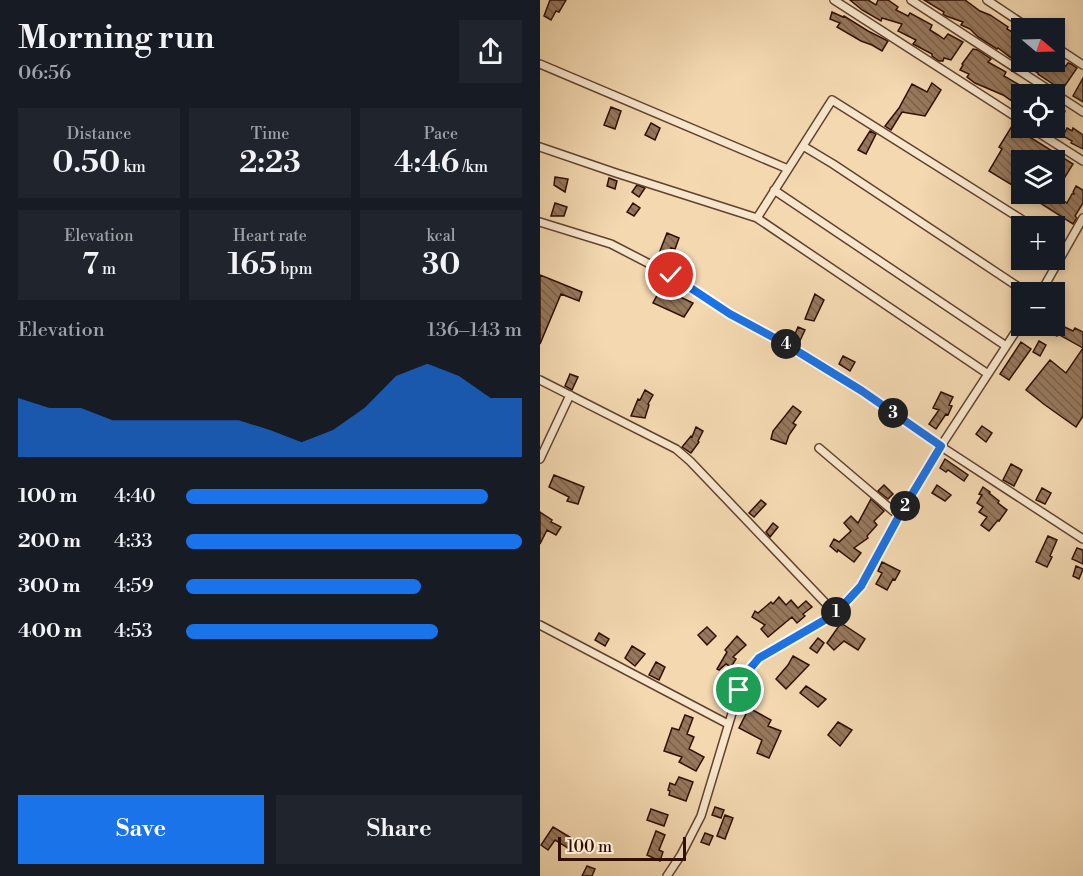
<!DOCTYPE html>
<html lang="en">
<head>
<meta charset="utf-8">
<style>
	:root { --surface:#171b24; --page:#20242c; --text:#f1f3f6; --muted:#9ea1a6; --accent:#1a73e8 }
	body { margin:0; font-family:"Libre Bodoni",serif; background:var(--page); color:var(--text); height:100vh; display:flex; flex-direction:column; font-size:22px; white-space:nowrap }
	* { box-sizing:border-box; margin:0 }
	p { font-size:20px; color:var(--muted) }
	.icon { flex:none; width:33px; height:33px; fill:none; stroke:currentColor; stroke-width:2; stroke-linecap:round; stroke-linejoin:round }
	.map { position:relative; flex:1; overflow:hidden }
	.details { display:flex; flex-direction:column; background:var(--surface); width:540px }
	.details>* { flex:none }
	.needle { width:39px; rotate:109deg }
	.controls { position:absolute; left:471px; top:18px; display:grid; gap:12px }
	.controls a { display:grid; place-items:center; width:54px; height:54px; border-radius:0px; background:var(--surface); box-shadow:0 3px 9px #0003; font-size:30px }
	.scale { position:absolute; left:18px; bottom:15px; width:128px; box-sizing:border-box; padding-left:6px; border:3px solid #310f02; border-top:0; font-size:16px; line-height:21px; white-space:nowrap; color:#310f02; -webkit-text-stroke:4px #f7e6cc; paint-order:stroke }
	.pin { position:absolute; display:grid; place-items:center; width:51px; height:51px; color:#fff; margin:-26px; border:3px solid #fff; border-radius:50%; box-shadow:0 2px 6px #0007 }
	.km { position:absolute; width:30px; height:30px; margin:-15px; border-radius:50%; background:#222; color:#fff; font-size:16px; line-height:30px; text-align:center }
	.round { display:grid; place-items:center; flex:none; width:63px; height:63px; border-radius:0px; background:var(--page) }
	.overview { display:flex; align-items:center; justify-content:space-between; height:102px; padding:0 18px }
	h1 { font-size:33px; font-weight:600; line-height:45px }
	.metrics { display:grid; grid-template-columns:repeat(3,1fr); gap:9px; height:102px; padding:6px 18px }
	.metrics div { display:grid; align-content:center; border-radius:0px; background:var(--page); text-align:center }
	.metrics b { font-size:30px; font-weight:600 }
	.metrics small { font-size:16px; font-weight:400 }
	.metrics p { font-size:16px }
	.chart { height:168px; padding:12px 18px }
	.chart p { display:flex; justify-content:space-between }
	.chart svg { width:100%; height:108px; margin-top:6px; fill:var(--accent); opacity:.7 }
	.action { display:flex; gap:12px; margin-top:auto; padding:12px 18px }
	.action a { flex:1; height:69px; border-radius:0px; background:var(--accent); color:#fff; font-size:24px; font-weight:600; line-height:69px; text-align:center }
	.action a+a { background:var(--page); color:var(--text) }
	ul { padding:0 18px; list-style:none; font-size:20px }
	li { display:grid; grid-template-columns:96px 72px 1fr; align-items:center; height:45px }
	li i { height:15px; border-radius:8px; background:var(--accent) }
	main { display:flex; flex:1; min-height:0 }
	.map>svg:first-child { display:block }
	.building { fill:url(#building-back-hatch); stroke:#310f02; stroke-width:1.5 }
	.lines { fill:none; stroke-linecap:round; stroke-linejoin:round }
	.minor-casing { stroke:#62412e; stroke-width:10 }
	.minor { stroke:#f7e6cc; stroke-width:7 }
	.route-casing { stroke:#fff; stroke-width:12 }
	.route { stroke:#1a73e8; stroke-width:8 }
</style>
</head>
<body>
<main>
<section class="details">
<div class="overview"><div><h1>Morning run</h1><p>06:56</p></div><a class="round"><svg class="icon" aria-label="share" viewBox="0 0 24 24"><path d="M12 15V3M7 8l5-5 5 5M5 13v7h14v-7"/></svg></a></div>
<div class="metrics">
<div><p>Distance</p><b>0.50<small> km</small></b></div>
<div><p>Time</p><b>2:23</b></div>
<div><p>Pace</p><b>4:46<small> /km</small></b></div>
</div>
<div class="metrics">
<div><p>Elevation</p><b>7<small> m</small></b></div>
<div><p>Heart rate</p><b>165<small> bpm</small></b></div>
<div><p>kcal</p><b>30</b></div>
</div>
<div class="chart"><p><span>Elevation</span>136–143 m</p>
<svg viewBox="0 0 160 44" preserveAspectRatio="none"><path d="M0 44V20L10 24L20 24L30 29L40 29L50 29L60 29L70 29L80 33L90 38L100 33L110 24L120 11L130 6L140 11L150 20L160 20V44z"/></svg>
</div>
<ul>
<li><b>100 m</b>4:40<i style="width:90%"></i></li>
<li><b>200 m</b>4:33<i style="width:100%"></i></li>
<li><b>300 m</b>4:59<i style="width:70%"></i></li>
<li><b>400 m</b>4:53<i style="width:75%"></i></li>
</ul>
<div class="action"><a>Save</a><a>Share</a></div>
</section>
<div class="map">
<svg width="543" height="876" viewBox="0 0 543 876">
	<defs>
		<pattern id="building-back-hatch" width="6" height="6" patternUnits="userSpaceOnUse" patternTransform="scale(1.5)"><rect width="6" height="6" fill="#96785c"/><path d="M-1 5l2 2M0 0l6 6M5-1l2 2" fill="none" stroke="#7b614a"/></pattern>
	</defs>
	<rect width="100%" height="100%" fill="#f3d8b0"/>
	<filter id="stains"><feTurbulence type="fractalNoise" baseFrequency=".00333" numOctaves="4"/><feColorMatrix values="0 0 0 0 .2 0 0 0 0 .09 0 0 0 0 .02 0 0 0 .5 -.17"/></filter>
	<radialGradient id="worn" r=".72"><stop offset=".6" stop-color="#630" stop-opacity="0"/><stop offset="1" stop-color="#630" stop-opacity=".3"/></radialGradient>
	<!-- building -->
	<path class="building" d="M10 0H26L19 12 16 11 11 20 4 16Z
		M310 0H328L336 5 338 0H348L358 7 356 10 368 16 370 13 392 25 390 30 398 35 404 39 408 34 423 42 411 60 404 58 403 61H399L392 56V54L373 44 376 40 358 31 362 24 342 18 341 21 322 10Z
		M384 0H425L440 11 450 15 468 27 467 29 482 38V62H517L526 66 528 63 531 64 537 68 522 90 498 74V73L470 57 458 48 457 49 438 37 430 29 421 25 423 22 406 16 403 14 404 12Z
		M292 12 303 17 304 16 328 31 348 41 342 51 332 45 321 41 297 27 300 23 290 19Z
		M433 49 438 50 451 59 448 62 466 72 464 76 495 94H482V108L463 95 435 83 427 77 429 74 420 70 423 65 422 64Z
		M543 78V102L533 96Z
		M392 83 401 90 385 116 362 112 351 130 345 126 359 108 372 84 387 92Z
		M71 107 81 111 75 129 64 125Z
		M519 108 525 111 516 137 514 136V120Z
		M111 123 120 128 115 140 105 135Z
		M472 126 533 164 520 185 514 181V160H482V191L449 171 462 149 459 147Z
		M527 128 532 131 533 128 543 135V149L531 143 532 141 523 136Z
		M330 131 336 134 326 154 318 150Z
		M15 177 28 179 25 192 14 185Z
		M69 178 77 181 75 189 67 186Z
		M97 185 105 188 99 197 92 192Z
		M536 186 543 190V203L535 216 537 218 533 224 486 194H512L527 203 532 194H534L533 192Z
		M15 203 27 207 24 216H11Z
		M93 203 100 208 94 216 87 212Z
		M127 233 139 238 135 249 131 248 125 264 116 261Z
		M0 275 42 292 39 301 21 294 0 344Z
		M131 282 139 287 134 294 153 303 144 317 113 303 121 288 128 291Z
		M275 294 284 300 274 321 265 319Z
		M514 322 533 331 535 328 543 332V348L518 334 517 336 496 326H514Z
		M258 327 265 330 258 345 252 341Z
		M499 341 506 345 500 356 493 352Z
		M481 342 491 349 469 380 460 374Z
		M543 348V416L536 427 505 405 486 390 510 360 526 373Z
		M303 356 315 362 310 371 299 364Z
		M30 374 38 377 32 390 25 386Z
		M105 390 113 395 108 404 109 405 105 418 91 416 98 399 100 400Z
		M401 392 413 397 409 405 412 406 408 415 406 414 396 429 389 424 399 410 393 408Z
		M253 406 261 412 253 423 256 425 249 435 246 444 231 439 233 431Z
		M442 426 452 433 446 442 436 434Z
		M156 427 163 431 158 441 159 442 151 453 142 447 151 436 152 437Z
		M405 459 428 475 424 481 408 470 406 472 400 468Z
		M471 464 482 470 474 486 463 480Z
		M14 475 44 487 38 504 27 501 29 497 9 487Z
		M344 485 353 494 348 499 338 491Z
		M397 485 411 495 405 501 392 493Z
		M443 487 450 492 449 493 459 501 458 503 467 510 459 521 458 520 449 531 441 525 447 517 439 512 443 507 437 503 442 495 439 494Z
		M502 488 511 493 505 504 496 500Z
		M331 499 344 511 334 521 337 525 327 536 328 538 314 548 321 553 314 562 298 550 297 552 290 546 294 539 299 542 311 531 304 523 311 516 318 523Z
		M221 500 226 504 214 517 209 513Z
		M0 512 12 520 11 522 21 527 16 535 7 530 0 544Z
		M233 523 238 527 230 537 226 532Z
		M508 536 517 540 510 556 512 557 507 567 496 562Z
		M537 548 543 550V564L532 559Z
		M342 562 360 571 355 580 353 579 347 590 336 584 342 573 338 571Z
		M536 566 543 569 539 579 533 576Z
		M239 597 246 605 251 600 258 608 266 601 272 607 263 614 265 616 257 623 252 617 228 637 221 629 225 625 212 617 215 611 218 613 231 602 233 604Z
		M301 623 325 639 318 650 304 641 294 650 287 643Z
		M167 627 176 636 167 645 158 635Z
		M59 633 69 639 65 646 55 640Z
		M197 636 206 645 193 657 196 659 191 667 186 664 179 670 177 669 187 652 185 650Z
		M278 638 284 643 277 653 270 648Z
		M92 646 105 654 95 666 85 658Z
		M253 656 269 665 246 689 236 679 248 665Z
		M116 662 125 667 119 680 109 675Z
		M266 686 286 699 278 707 260 693Z
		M209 708 231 720 228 726 241 731 229 758 217 753 222 740 199 728Z
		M145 715 153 718 147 734 154 737 149 749 164 757 156 771 139 762 142 757 124 751 132 728 139 730Z
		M298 722 312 730 300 746 288 735Z
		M139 777 153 782 146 801 129 795 130 791 128 790 130 783 135 785Z
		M175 807 184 810 181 818 172 815Z
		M111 809 128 815 124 826 107 820Z
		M185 815 193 818 185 839 177 836Z
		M13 827 33 839 28 848 15 840 8 850 1 845Z
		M116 831 125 835 119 850 123 852 120 861 107 855Z
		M165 833 173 836 169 845 161 842Z
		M47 866 55 869 52 876H42Z"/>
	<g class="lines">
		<defs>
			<path id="minor" d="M294 0 482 121
				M371 0 543 112
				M447 0 489 28
				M514 46 543 65
				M0 64 248 169
				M491 128 543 161
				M263 146 293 164 486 292
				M0 147 76 173 217 218 292 100 492 226
				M234 190 466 346
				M217 218 448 374
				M0 222 71 244 131 275 190 314 245 343 322 391 391 440 543 539
				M514 241 526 248
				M501 292 543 218
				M0 380 136 449 150 461 295 613
				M279 448 359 516
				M0 459 30 395
				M0 625 188 724
				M127 876 141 855 161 816 199 690 208 671 219 659 295 613 321 586 359 516 401 446 482 322"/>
		</defs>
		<!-- minor casing -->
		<use href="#minor" class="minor-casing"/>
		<!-- minor -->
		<use href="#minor" class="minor"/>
	</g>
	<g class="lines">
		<defs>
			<path id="route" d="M131 275 190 314 244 343 322 391 401 446 359 516 321 586 295 614 219 658 208 671 199 690"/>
		</defs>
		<!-- route casing -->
		<use href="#route" class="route-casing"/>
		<!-- route -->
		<use href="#route" class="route"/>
	</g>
	<rect width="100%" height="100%" filter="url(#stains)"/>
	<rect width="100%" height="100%" fill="url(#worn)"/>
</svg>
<div class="controls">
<a><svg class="needle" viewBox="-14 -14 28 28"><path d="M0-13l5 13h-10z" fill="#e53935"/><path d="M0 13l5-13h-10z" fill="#9ea1a6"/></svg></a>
<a><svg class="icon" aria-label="locate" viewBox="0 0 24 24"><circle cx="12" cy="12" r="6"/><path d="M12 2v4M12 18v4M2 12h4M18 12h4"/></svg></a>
<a><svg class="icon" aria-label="layers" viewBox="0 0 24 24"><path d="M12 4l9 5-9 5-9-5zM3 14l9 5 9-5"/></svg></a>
<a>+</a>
<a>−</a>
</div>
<div class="scale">100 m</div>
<div class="pin" style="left:199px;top:690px;background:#1e9e55"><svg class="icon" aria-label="arrive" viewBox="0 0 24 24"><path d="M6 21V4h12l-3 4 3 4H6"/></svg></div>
<div class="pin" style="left:131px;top:275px;background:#d93025"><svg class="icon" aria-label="check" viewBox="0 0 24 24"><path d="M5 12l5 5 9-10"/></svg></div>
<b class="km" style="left:296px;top:612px">1</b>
<b class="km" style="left:365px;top:506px">2</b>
<b class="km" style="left:353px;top:413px">3</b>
<b class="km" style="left:246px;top:344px">4</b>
</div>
</main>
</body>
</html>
